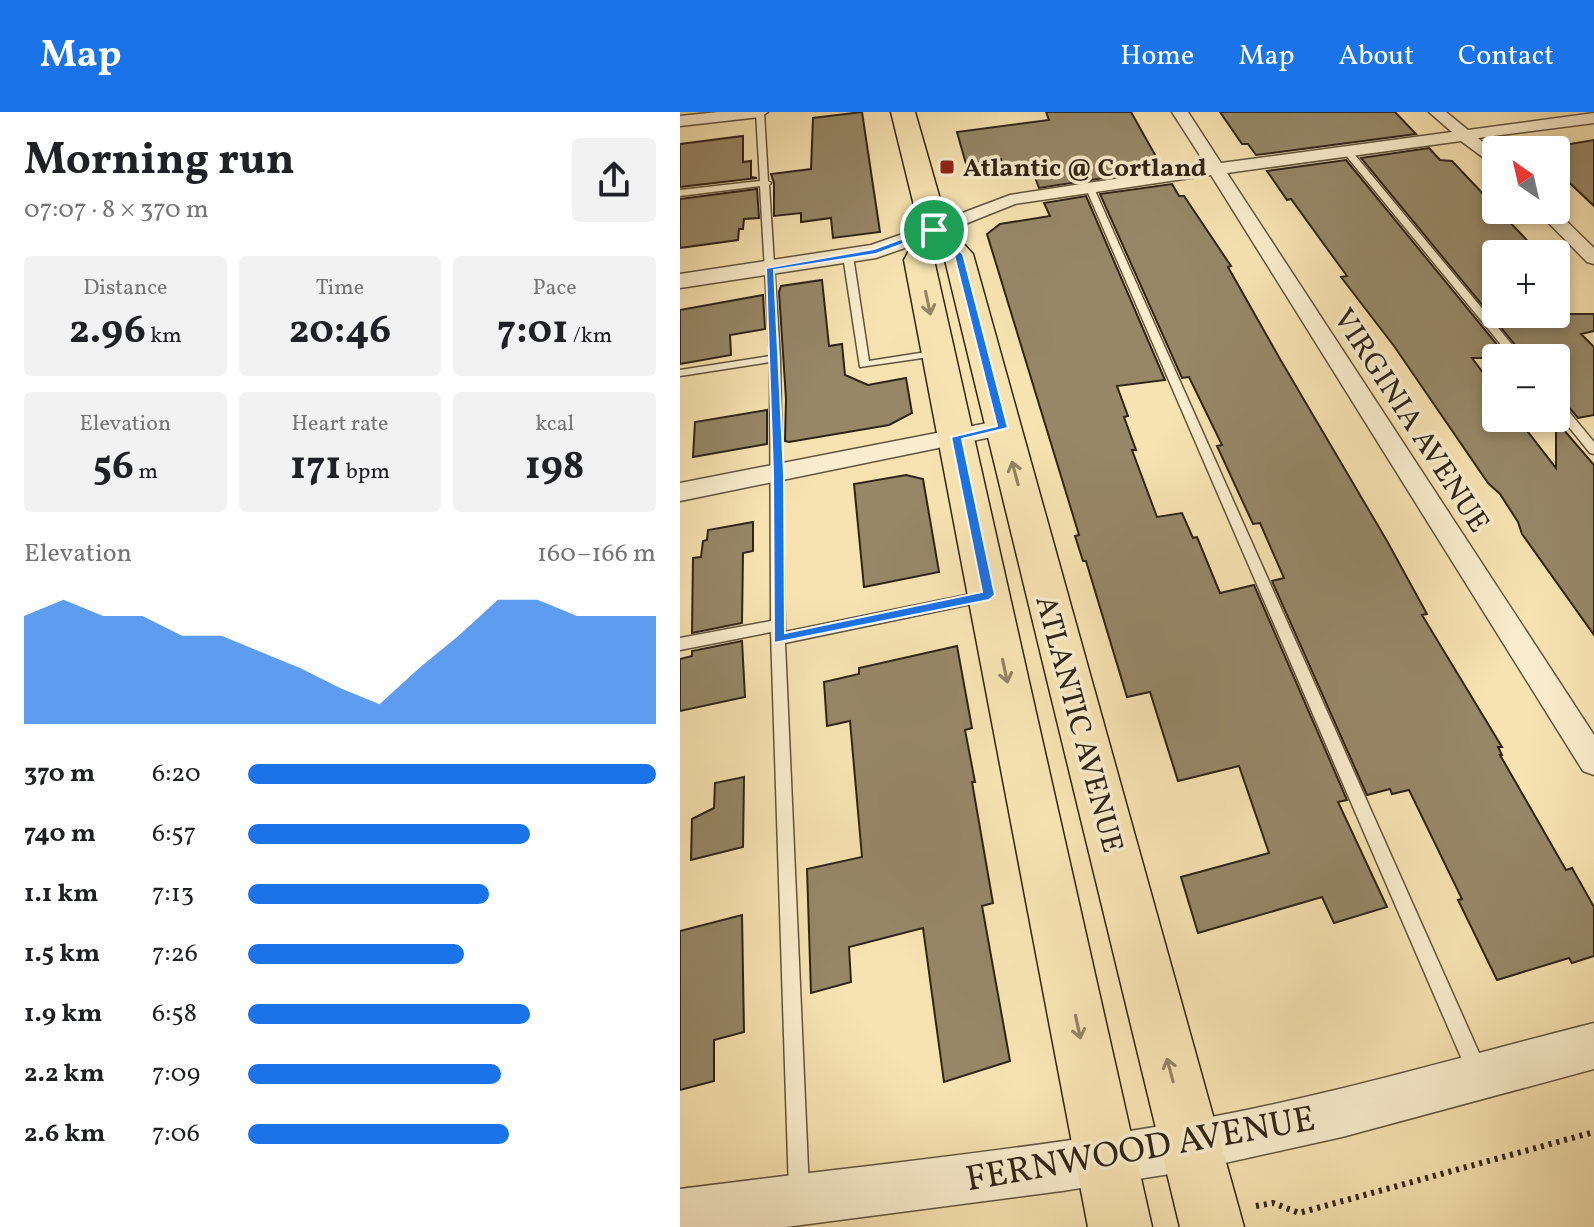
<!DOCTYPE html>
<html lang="en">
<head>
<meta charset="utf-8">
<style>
	:root { --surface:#fff; --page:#f2f2f2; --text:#202124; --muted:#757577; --accent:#1a73e8 }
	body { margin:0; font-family:Vollkorn,serif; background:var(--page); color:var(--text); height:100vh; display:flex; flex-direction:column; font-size:30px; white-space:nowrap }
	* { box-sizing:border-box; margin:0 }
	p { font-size:26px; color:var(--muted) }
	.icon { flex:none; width:44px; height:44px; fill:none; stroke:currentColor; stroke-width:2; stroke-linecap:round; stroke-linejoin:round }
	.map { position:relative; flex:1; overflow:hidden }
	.sheet { display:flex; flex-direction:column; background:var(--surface); width:680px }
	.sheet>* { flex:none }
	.needle { width:52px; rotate:326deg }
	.buttons { position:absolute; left:802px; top:24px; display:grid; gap:16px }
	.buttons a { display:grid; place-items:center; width:88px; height:88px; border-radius:8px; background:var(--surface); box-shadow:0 4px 12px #0003; font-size:40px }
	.pin { position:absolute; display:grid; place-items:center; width:68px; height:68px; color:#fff; margin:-34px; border:4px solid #fff; border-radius:50%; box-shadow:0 2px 8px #0007 }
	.round { display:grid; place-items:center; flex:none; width:84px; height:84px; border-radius:8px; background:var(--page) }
	.summary { display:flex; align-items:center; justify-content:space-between; height:136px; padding:0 24px }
	h1 { font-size:44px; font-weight:700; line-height:60px }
	.stats { display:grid; grid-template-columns:repeat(3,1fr); gap:12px; height:136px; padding:8px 24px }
	.stats div { display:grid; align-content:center; border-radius:8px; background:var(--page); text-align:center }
	.stats b { font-size:40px; font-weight:700 }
	.stats small { font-size:22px; font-weight:400 }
	.stats p { font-size:22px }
	.chart { height:224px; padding:16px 24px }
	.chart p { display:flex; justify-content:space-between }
	.chart svg { width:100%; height:144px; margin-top:8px; fill:var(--accent); opacity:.7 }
	ul { padding:0 24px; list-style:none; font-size:26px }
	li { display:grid; grid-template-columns:128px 96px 1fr; align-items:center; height:60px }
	li i { height:20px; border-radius:10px; background:var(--accent) }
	header { display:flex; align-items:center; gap:48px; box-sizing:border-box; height:112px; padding:0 40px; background:var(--accent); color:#fff }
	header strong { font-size:38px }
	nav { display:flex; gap:44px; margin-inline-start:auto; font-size:28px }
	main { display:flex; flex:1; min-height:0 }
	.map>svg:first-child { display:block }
	.building { fill:#978767; stroke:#302415; stroke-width:2 }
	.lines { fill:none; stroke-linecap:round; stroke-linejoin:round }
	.service-casing { stroke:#62543c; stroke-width:3 }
	.minor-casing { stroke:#62543c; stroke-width:3 }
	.tertiary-casing { stroke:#62543c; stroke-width:3 }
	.primary-casing { stroke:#302415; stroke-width:3 }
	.path { stroke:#302415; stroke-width:6; stroke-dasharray:3 5; stroke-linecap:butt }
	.service { fill:#faedcd; fill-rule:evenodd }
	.minor { fill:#faedcd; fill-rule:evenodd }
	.tertiary { fill:#faedcd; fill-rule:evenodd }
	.primary { fill:#f7e3b2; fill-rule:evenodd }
	.oneway { stroke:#948464 }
	.route { fill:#1a73e8; stroke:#fff; stroke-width:2; fill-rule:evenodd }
	.poi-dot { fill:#8f2418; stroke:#faedcd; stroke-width:3 }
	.labels { text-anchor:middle; stroke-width:7; stroke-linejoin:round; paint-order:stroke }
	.far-poi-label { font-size:26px; font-weight:bold; fill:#302415; stroke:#faedcd; text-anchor:start }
	.street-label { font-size:30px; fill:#302415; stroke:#faedcd }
	.near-street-label { font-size:36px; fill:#302415; stroke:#faedcd }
</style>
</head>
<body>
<header>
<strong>Map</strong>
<nav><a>Home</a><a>Map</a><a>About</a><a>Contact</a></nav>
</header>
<main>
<section class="sheet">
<div class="summary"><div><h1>Morning run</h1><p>07:07 · 8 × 370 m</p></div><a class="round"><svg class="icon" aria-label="share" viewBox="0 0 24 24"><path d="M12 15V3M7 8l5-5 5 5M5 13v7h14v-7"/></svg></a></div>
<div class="stats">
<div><p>Distance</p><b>2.96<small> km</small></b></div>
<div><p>Time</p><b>20:46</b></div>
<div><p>Pace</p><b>7:01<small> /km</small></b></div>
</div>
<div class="stats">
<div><p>Elevation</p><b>56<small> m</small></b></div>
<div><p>Heart rate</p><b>171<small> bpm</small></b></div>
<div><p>kcal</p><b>198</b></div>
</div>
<div class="chart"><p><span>Elevation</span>160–166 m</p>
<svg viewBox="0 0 160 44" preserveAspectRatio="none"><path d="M0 44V11L10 6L20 11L30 11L40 17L50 17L60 22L70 27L80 33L90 38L100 27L110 17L120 6L130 6L140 11L150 11L160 11V44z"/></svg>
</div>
<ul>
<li><b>370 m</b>6:20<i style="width:100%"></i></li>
<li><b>740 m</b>6:57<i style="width:69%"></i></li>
<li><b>1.1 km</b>7:13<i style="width:59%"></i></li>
<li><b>1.5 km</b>7:26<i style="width:53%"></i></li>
<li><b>1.9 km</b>6:58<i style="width:69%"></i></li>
<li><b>2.2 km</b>7:09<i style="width:62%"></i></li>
<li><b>2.6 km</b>7:06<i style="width:64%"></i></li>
</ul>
</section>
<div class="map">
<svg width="914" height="1115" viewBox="0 0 914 1115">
	<rect width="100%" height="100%" fill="#f7e3b2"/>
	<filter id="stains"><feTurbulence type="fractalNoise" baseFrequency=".0025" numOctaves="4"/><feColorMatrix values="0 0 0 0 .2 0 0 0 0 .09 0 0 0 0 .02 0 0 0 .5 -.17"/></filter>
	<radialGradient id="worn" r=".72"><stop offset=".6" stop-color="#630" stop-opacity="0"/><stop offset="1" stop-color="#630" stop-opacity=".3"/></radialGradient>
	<!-- building -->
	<path class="building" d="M182 0 200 120 153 126 151 106 121 110V101L94 104V71L91 62 131 57 133 6Z
		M366 0H451L483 57 359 76 350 52 324 56 321 47 286 52 277 20 369 8Z
		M540 0H715L736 22 576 43 568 32H562Z
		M63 24V50L71 49V65L77 66 0 75V32Z
		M914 28V94L876 58V38H855Z
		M749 36 760 48 772 49 860 142H816V202H914V219L901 222 914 235V303L898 306 882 287 876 285V246H846L681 46Z
		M666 48 828 246H792L816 278V306H837L876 356V304L881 310H877L914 353V523L842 422 838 410 820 382 808 371 714 234 661 165 667 164 611 87 607 88 587 59Z
		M492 72 499 84H504L551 154 548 155 600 247 707 429 747 502 742 503 822 635H818L822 643H820L886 758 892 756 914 795V844L892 851 889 846 817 868 778 788 782 787 729 678 712 682 710 677 687 683 592 469 604 466 580 411 573 412 537 334 542 333 509 265 502 266 420 82Z
		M77 77 79 106 64 107 63 117H59L58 128 0 136V87Z
		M406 84 485 268 437 274 448 304 444 305 456 338H452L477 405 502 401 513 426 517 425 540 481 574 473 667 688 658 690 707 795 654 811 642 785 518 821 501 765 589 741 559 654 498 669 470 580 447 585 406 449H403L395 424 399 423 307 122 320 112 370 104 364 91Z
		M142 168 149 234 162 232 165 263 188 273 226 266 232 301 209 313 109 330 105 329 106 287 99 180 101 174Z
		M83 183 85 217 50 223 51 243 0 252V198Z
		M87 298V332L13 345 15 310Z
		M226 363 243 367 259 460 184 475 174 372Z
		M73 410V439L63 441 62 511 12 521 13 446 21 445 23 429 27 428 28 418Z
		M62 529 65 585 0 599V547L12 544V539Z
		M277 534 292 616 285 618 295 670H292L313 791 302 794 330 949 264 970 243 816 169 835 171 870 131 881 127 757 182 745 170 609 147 614 144 570 179 562V556Z
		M64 665 63 735 11 748 12 707 34 696 35 671Z
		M62 803 64 920 34 928V969L0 978V819Z"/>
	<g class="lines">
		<defs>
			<path id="service" d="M76 0H84L88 69 91 71 89 73 100 246 105 520 306 479 313 484 306 489 105 531 129 1079 126 1086 119 1089 112 1086 109 1079 91 520 0 538V526L91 509 90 250 0 264V258L90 244 80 74 0 84V78L80 69Z
				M664 37H670L843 246H832L664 41Z
				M406 72 413 74 804 952 806 959 804 966 797 968 790 966 405 74Z
				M168 141 173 144 189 249 259 238 264 241 263 243 180 255 163 144Z
				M876 288 880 289 914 330V342L910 341 876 299Z"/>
			<path id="minor" d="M38 0H88L80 5 0 14V4Z
				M492 0H508L541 51 772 20 749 0H766L788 18 914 1V11L798 26 816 42V55L781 29 547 61 914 623V663L903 659 531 63 335 92 260 122 254 123 245 118 248 114 330 83 526 53Z
				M856 98H875L914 136V152L907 150Z
				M323 308 331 311 334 316 331 321 0 389V371Z"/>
			<path id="tertiary" d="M254 111 262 113 266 118 262 123 196 146 0 176V162L191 133Z
				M914 911V957L662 1025 509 1059 382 1079 106 1115H0V1077C170 1055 341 1039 509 1009 646 985 779 945 914 911Z"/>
			<path id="primary" d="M211 0H235L268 115 293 142 564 1115H500L264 144 258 139 254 148 472 1115H408L224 148 240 118Z"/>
		</defs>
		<!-- service casing -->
		<use href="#service" class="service-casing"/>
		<!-- minor casing -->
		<use href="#minor" class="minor-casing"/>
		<!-- tertiary casing -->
		<use href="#tertiary" class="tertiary-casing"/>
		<!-- primary casing -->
		<use href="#primary" class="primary-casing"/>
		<!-- path -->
		<path class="path" d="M576 1094 593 1091 619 1101 914 1020"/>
		<!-- service -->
		<use href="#service" class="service"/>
		<!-- minor -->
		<use href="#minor" class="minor"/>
		<!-- tertiary -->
		<use href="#tertiary" class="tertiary"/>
		<!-- primary -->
		<use href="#primary" class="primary"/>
	</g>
	<!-- one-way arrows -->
	<defs><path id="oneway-shaft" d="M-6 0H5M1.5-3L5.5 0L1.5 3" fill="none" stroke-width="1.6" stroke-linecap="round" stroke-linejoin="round" transform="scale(2)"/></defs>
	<g class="oneway">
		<use href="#oneway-shaft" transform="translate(248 191) rotate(78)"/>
		<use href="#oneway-shaft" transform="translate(335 361) rotate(-105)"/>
		<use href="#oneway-shaft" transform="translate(325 559) rotate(78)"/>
		<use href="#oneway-shaft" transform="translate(398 915) rotate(78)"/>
		<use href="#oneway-shaft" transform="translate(490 958) rotate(-105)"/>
	</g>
	<!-- route -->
	<path class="route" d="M254 115 283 142 328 316 282 327 315 483 309 488 94 531 93 362 86 156 194 137ZM253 121 274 143 317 314 271 325 302 480 105 521 104 362 94 158 196 142Z"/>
	<!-- markers -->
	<rect class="poi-dot" x="259" y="47" width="16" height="16" rx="4"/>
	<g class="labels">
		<!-- far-poi labels -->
		<g class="far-poi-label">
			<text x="283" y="64">Atlantic @ Cortland</text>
		</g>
		<!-- street labels -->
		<g class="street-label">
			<text transform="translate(732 308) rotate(57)" y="10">VIRGINIA AVENUE</text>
			<text transform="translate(400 612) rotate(75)" y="10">ATLANTIC AVENUE</text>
		</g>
		<!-- near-street labels -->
		<g class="near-street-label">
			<text transform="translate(460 1035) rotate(-10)" y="13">FERNWOOD AVENUE</text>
		</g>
	</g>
	<rect width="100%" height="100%" filter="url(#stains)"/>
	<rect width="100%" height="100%" fill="url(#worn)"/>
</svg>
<div class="buttons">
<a><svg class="needle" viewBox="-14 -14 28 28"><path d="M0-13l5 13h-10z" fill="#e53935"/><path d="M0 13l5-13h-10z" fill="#757577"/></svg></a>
<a>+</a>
<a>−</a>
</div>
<div class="pin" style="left:254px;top:118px;background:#1e9e55"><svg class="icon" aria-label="arrive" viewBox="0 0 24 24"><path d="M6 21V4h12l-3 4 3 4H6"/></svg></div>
</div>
</main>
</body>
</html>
